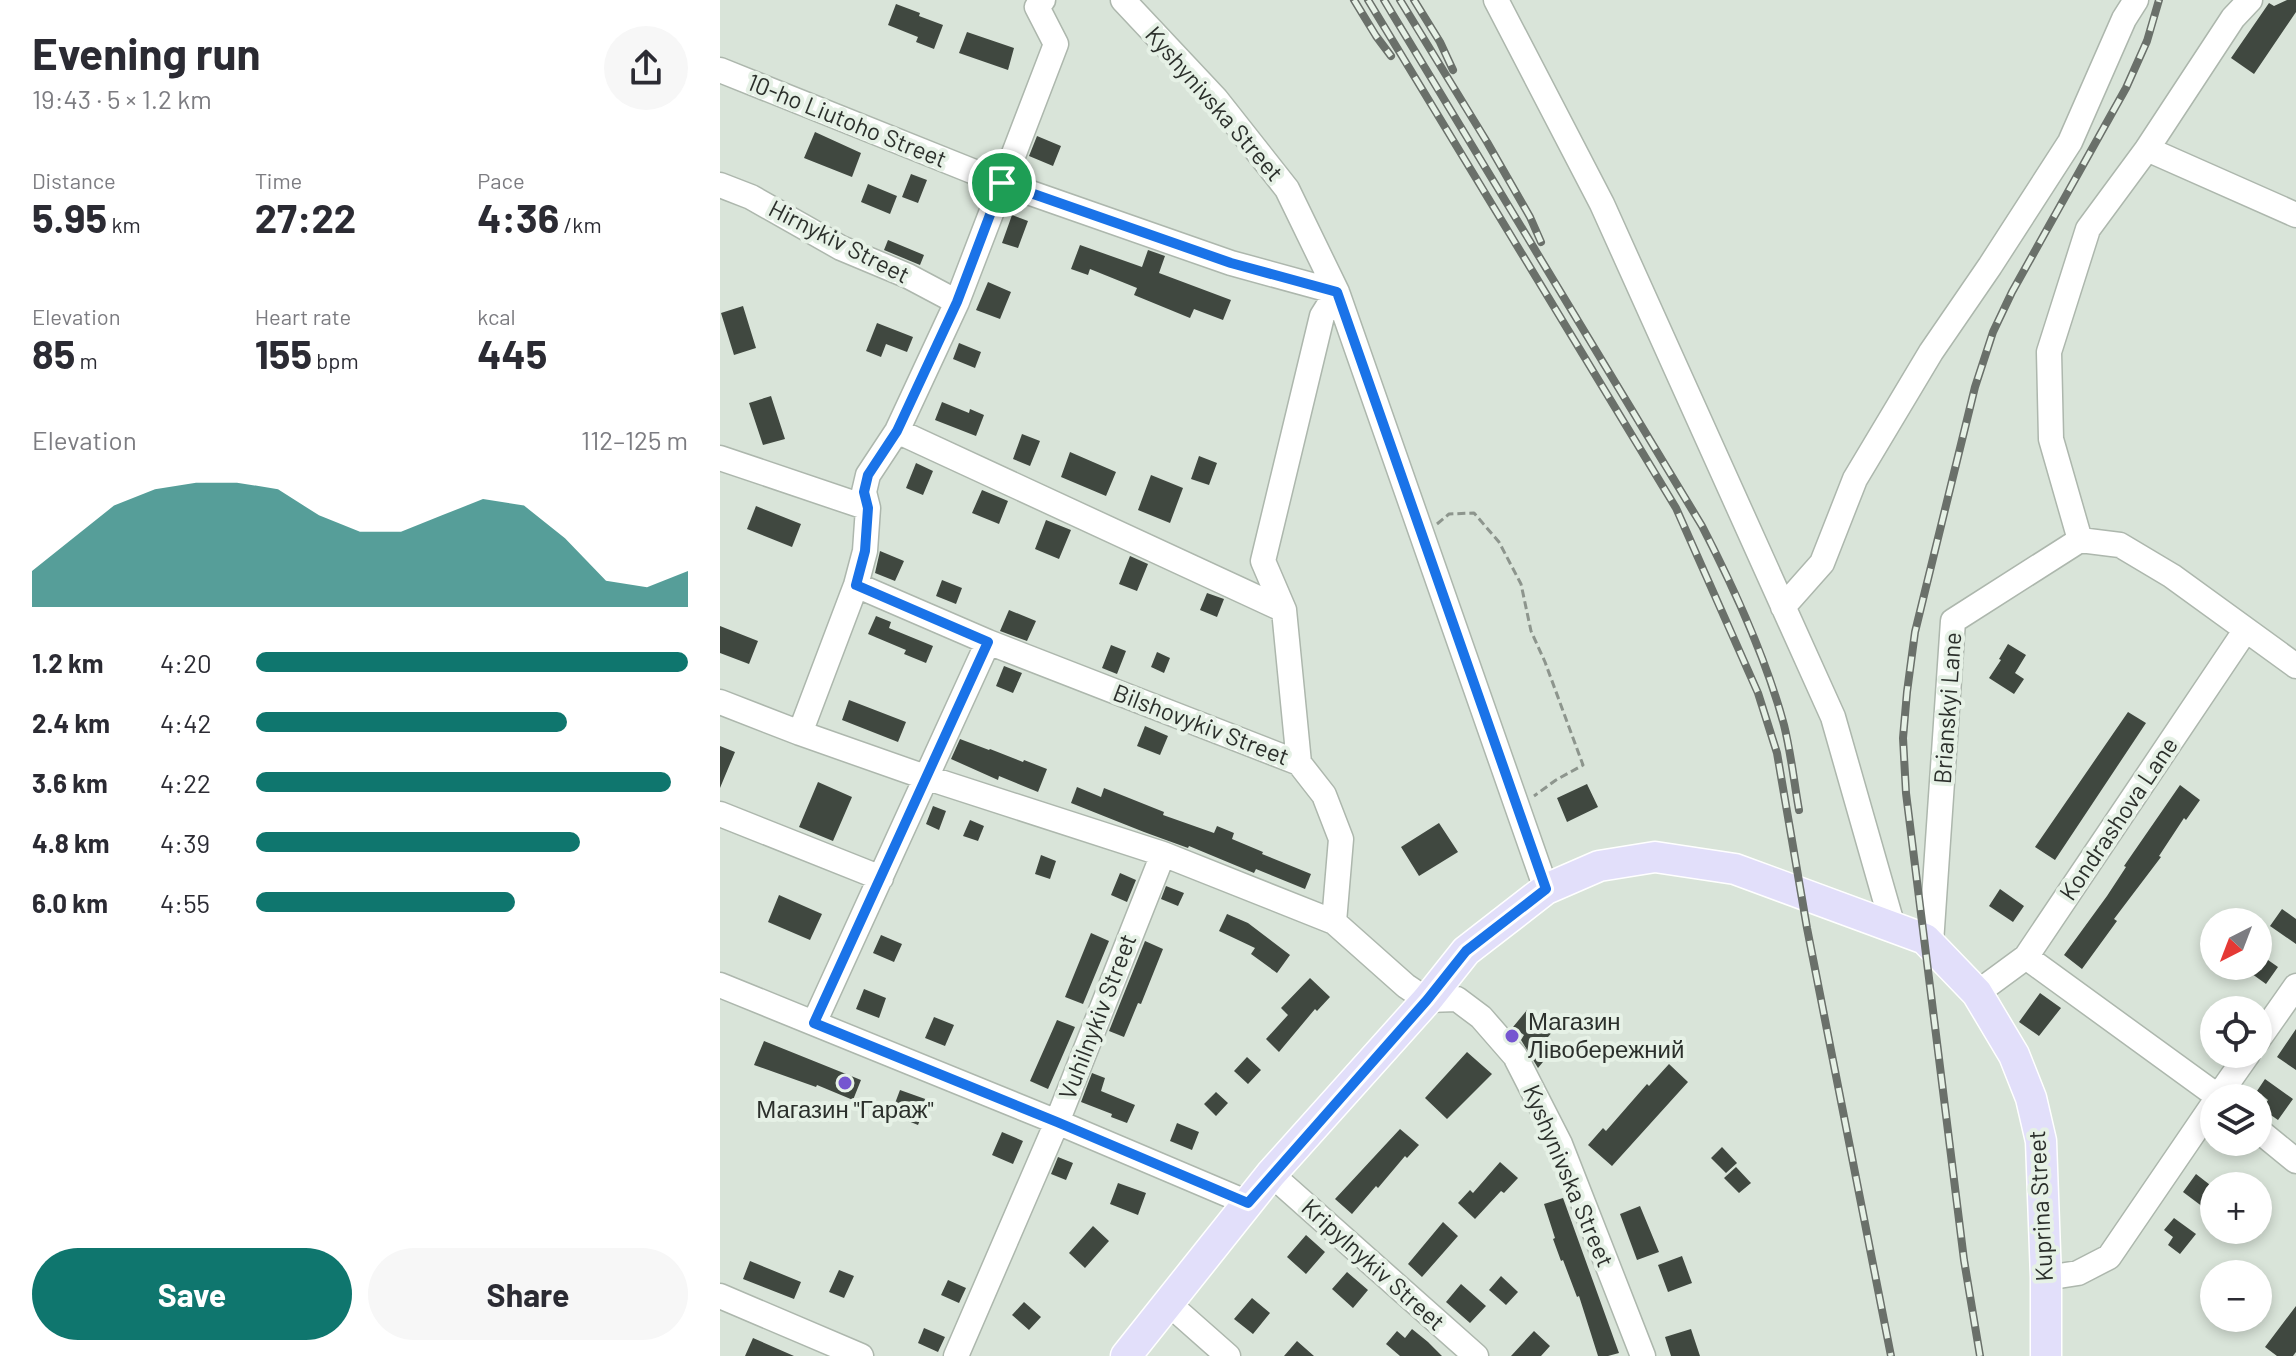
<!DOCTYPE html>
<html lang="en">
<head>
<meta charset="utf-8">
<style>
	:root { --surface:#fff; --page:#f7f7f7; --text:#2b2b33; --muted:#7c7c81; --accent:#0f766e }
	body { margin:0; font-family:Barlow,sans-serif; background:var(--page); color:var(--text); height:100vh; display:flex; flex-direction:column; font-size:30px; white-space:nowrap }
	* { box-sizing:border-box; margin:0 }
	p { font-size:26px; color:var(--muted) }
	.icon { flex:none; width:44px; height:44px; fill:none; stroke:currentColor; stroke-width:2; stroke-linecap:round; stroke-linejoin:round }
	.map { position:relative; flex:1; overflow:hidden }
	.sheet { display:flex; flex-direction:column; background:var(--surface); width:720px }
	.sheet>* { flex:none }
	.needle { width:52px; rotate:222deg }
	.controls { position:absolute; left:1480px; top:908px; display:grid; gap:16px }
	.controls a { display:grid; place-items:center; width:72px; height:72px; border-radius:50%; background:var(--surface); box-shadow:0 4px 12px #0003; font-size:40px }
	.pin { position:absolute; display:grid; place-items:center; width:68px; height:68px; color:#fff; margin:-34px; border:4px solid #fff; border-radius:50%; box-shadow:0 2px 8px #0007 }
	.round { display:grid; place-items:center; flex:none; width:84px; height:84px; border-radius:42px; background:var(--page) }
	.overview { display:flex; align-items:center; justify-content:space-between; height:136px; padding:0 32px }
	h1 { font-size:44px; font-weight:700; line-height:60px }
	.figures { display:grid; grid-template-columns:repeat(3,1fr); gap:12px; height:136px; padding:8px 32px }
	.figures div { display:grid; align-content:center }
	.figures b { font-size:40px; font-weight:700 }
	.figures small { font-size:22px; font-weight:400 }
	.figures p { font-size:22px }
	.chart { height:224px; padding:16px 32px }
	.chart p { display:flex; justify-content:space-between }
	.chart svg { width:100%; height:144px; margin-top:8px; fill:var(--accent); opacity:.7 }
	.button { display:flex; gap:16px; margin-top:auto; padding:16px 32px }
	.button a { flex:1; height:92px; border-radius:48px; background:var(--accent); color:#fff; font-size:32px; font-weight:700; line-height:92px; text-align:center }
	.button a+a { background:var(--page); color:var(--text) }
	ul { padding:0 32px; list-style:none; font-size:26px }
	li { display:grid; grid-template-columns:128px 96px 1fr; align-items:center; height:60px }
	li i { height:20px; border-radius:10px; background:var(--accent) }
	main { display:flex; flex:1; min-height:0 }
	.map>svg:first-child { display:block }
	.building { fill:#404840 }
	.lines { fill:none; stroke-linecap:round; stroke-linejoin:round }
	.minor-casing { stroke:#adb7ad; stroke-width:27 }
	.major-casing { stroke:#fff; stroke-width:33 }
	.path { stroke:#8d958d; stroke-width:3; stroke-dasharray:8 4; stroke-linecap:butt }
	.minor { stroke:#fff; stroke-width:24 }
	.major { stroke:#e2dffa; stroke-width:30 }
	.rail-casing { stroke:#6a706a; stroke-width:8 }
	.rail { stroke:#e6f1e6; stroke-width:5; stroke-dasharray:15; stroke-linecap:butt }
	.route-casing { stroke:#fff; stroke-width:16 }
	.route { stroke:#1a73e8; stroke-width:10 }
	.poi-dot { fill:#7556d0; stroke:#e6f1e6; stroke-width:3 }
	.labels { text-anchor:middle; stroke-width:8; stroke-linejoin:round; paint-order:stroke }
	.street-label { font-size:24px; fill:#2b2f2b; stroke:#e6f1e6 }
	.poi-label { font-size:24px; fill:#2b2f2b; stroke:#e6f1e6; text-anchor:start }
</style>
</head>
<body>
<main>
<section class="sheet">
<div class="overview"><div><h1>Evening run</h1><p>19:43 · 5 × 1.2 km</p></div><a class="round"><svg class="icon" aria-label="share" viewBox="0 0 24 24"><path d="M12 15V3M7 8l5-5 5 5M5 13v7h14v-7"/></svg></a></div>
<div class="figures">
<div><p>Distance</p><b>5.95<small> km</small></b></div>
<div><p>Time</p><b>27:22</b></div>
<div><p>Pace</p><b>4:36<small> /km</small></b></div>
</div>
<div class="figures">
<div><p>Elevation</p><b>85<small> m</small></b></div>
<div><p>Heart rate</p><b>155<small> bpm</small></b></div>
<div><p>kcal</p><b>445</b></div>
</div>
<div class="chart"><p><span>Elevation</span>112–125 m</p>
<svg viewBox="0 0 160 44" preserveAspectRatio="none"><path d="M0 44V33L10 23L20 13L30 8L40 6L50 6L60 8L70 16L80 21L90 21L100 16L110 11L120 13L130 23L140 36L150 38L160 33V44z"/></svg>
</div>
<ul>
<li><b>1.2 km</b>4:20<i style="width:100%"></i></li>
<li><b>2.4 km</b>4:42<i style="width:72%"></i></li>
<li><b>3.6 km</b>4:22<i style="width:96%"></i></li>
<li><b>4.8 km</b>4:39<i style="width:75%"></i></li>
<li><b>6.0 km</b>4:55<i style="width:60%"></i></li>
</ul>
<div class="button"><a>Save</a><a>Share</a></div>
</section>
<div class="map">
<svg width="1576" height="1356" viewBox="0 0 1576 1356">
	<rect width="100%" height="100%" fill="#d9e4d9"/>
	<!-- building -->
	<path class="building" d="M1567 0H1576V12L1534 74 1511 58 1549 3 1554 6Z
		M176 4 200 13 199 16 223 25 214 49 196 42 198 37 168 25Z
		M247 32 294 48 288 70 239 53Z
		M95 132 141 153 132 177 84 158Z
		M317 136 341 146 333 166 309 156Z
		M191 174 207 180 198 203 182 197Z
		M148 184 177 196 170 214 141 202Z
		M292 215 308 221 298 248 282 243Z
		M168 240 204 255 200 265 164 250Z
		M360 245 422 267 428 250 445 256 439 273 511 300 503 320 474 309 470 318 414 295 417 288 370 269 368 275 351 269Z
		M268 282 291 292 280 319 256 310Z
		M23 306 36 348 14 355 1 313Z
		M157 323 193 337 187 352 166 344 161 357 146 351Z
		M239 343 261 352 255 368 233 359Z
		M51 396 65 439 43 445 29 403Z
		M222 402 249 413 250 409 264 415 256 436 215 420Z
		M302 434 320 441 310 466 293 459Z
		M350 452 396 472 386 496 341 477Z
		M479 456 497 463 489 485 471 479Z
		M196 463 213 471 203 495 186 488Z
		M431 475 463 488 450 523 418 510Z
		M262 490 288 501 279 524 252 513Z
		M36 506 81 524 72 547 27 529Z
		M326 520 351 530 339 559 315 549Z
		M160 551 184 561 175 581 155 573Z
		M410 556 428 564 417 591 399 584Z
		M222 580 242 588 236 604 216 596Z
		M487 593 504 599 497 617 480 610Z
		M289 610 316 621 307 641 280 631Z
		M156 616 171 622 169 628 213 646 206 663 184 654 186 650 148 634Z
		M0 626 38 641 29 664 0 653Z
		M1288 644 1306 655 1295 673 1304 679 1294 694 1269 678 1281 660 1279 659Z
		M391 645 406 651 397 674 382 668Z
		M437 652 450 658 444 673 431 667Z
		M284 666 302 673 293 693 276 686Z
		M129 700 186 722 178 742 122 720Z
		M1408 712 1426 723 1335 860 1315 847Z
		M425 726 448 736 440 755 417 746Z
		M240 739 269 750 270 749 303 762 304 760 327 769 318 792 279 776 278 780 231 759Z
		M0 746 15 752 0 788Z
		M98 782 132 797 113 841 79 827Z
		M867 784 878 807 847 822 837 798Z
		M1460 785 1480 800 1466 820 1464 818 1439 856 1441 857 1394 919 1397 921 1362 969 1344 955 1387 896 1406 867 1404 866Z
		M357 787 381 797 384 788 444 812 443 815 494 833 497 826 514 833 512 839 543 852 542 854 591 874 585 889 536 869 534 873 469 846 468 848 424 832 351 803Z
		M213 806 226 811 219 830 206 824Z
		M250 820 264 826 258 841 243 836Z
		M719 823 738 852 699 876 681 847Z
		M321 855 336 861 330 879 315 874Z
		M400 873 416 880 407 902 391 895Z
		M446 886 464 893 458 906 441 899Z
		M1280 889 1304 906 1293 922 1269 906Z
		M59 895 102 914 90 940 48 922Z
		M1562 909 1576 919V944L1550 926Z
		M507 914 528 923 570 955 557 973 531 954 535 948 499 931Z
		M371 933 389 941 363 1004 345 997Z
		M161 935 182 944 174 962 153 953Z
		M425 941 443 949 421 1004 418 1003 404 1037 389 1031Z
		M1538 953 1558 967 1546 984 1521 966H1538Z
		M590 978 610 997 597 1011 595 1009 559 1052 546 1039 568 1015 561 1008Z
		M144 989 166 998 159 1018 136 1009Z
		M1320 993 1341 1008 1319 1036 1299 1022Z
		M807 1010 833 1031 823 1043 832 1051 818 1068 801 1040 804 1035 793 1027Z
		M214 1017 234 1025 225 1046 205 1038Z
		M337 1020 355 1027 328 1089 310 1081Z
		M1576 1029V1070L1557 1057Z
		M44 1041 141 1080 133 1100 97 1085 96 1087 34 1065Z
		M747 1052 772 1074 727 1119 705 1098Z
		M527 1057 541 1070 528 1084 514 1071Z
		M949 1064 968 1082 892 1166 868 1145 883 1128 886 1131 927 1084 929 1086Z
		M372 1073 385 1078 381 1091 415 1105 407 1123 391 1117 392 1114 361 1102Z
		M1545 1079 1573 1099 1558 1120 1542 1109 1548 1100 1537 1091Z
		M180 1090 208 1100 198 1125 171 1114Z
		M496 1092 508 1103 496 1116 484 1104Z
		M457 1123 479 1132 472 1150 450 1141Z
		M680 1129 699 1145 687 1158 685 1156 658 1188 656 1186 632 1214 615 1199Z
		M282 1132 303 1141 293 1164 272 1155Z
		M1002 1147 1017 1163 1006 1173 991 1158Z
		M338 1157 353 1163 346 1180 331 1174Z
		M780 1162 798 1178 784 1193 781 1191 755 1219 738 1203 750 1190 753 1193Z
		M1016 1167 1031 1183 1019 1193 1004 1178Z
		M1476 1174 1494 1188V1201L1487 1210 1463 1192Z
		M398 1183 426 1193 418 1215 390 1204Z
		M843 1198 899 1353 888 1356H878L859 1296 857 1297 843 1260 841 1261 833 1239 835 1238 824 1204Z
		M920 1206 939 1252 917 1260 900 1214Z
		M1454 1218 1476 1234 1460 1254 1448 1245 1453 1237 1444 1230Z
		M723 1222 738 1236 702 1277 688 1264Z
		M373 1226 389 1241 365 1268 349 1253Z
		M586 1235 605 1252 586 1274 567 1257Z
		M962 1256 972 1283 948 1292 938 1265Z
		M30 1261 81 1282 74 1299 23 1279Z
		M119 1270 134 1276 124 1298 109 1292Z
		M627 1272 648 1290 633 1308 612 1289Z
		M781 1276 798 1292 786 1305 769 1290Z
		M228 1280 246 1288 239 1303 221 1295Z
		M741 1284 766 1306 750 1323 726 1302Z
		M532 1298 550 1313 533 1334 514 1319Z
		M304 1302 321 1317 309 1330 292 1315Z
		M1576 1306V1352L1573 1356H1557L1545 1347Z
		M204 1328 225 1337 218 1352 198 1343Z
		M692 1329 708 1342 722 1356H680L666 1344 677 1331 685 1338Z
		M971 1329 980 1356H951L945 1337Z
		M814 1331 830 1346 821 1356H791Z
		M33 1338 74 1356H25Z
		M577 1341 594 1356H564Z"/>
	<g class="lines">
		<defs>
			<path id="minor" d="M403 0 496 99 567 189 617 292 826 889
				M776 0 882 204 1113 717 1173 927
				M0 70 282 183 511 263 617 292 602 316 543 561 564 610 579 763
				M1427 149 1576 215
				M0 185 31 197 121 248 188 276 237 302
				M177 431 564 610
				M0 458 148 508
				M1360 540 1331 439 1329 352 1368 229 1427 149 1513 18 1530 0
				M136 585 268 642 579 763 604 795 621 839 614 922
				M1063 607 1102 563 1135 479 1211 352 1270 266 1350 142 1404 19 1416 0
				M0 702 80 733 205 777 443 854 614 922 686 986 707 1000 737 999 761 1017 795 1056 840 1144 923 1356
				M80 733 136 585 145 551 148 508 144 492 148 475 177 431 237 302 336 44 317 7 323 0
				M0 814 161 878
				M1211 943 1233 621 1360 540 1400 545 1452 576 1576 666
				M1306 957 1500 1098
				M0 985 337 1122 528 1203
				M1257 993 1306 957 1525 631
				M94 1023 268 642
				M1538 1040 1576 986
				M1497 1098 1528 1054
				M1538 1130 1576 1161
				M551 1174 756 1356
				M1326 1278 1358 1273 1389 1257 1494 1103
				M0 1296 141 1356
				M448 1303 508 1356
				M236 1356 337 1122 443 854"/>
			<path id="major" d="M406 1356 551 1174 707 1000 746 951 826 889 879 866 935 857 1015 869 1205 939 1257 993 1294 1055 1311 1098 1321 1141 1326 1278V1356"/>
		</defs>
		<!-- minor casing -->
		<use href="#minor" class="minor-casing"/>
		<!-- major casing -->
		<use href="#major" class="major-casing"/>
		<!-- path -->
		<path class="path" d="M717 524 729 514 754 513 779 542 801 584 811 631 825 662 863 765 836 780 814 796"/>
		<!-- minor -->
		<use href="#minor" class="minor"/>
		<!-- major -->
		<use href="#major" class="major"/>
		<defs>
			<path id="rail" d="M634 0 656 36 671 56
				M648 0 956 508 1038 693 1057 753 1087 928 1171 1356
				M664 0 982 526C1014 588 1046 658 1064 725 1071 753 1074 782 1079 810
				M680 0 767 142 810 217 821 242
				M694 0 720 42 733 70
				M1260 1356 1244 1260 1186 793 1183 738 1187 692 1195 632 1255 387 1273 332 1292 292 1406 88 1427 41 1439 0"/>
		</defs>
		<!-- rail casing -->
		<use href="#rail" class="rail-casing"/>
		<!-- rail -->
		<use href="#rail" class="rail"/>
	</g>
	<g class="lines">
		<defs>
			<path id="route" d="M282 183 511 263 617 292 826 889 746 951 707 1000 528 1203 337 1122 94 1023 268 642 136 585 145 551 148 508 144 492 148 475 177 431 237 302Z"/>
		</defs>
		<!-- route casing -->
		<use href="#route" class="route-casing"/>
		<!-- route -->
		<use href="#route" class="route"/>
	</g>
	<!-- markers -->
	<g class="poi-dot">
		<circle cx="792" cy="1036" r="8"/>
		<circle cx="125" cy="1083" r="8"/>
	</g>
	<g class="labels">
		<!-- street labels -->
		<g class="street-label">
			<text transform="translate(494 104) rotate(49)" y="8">Kyshynivska Street</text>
			<text transform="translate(127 121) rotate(22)" y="8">10-ho Liutoho Street</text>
			<text transform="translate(119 242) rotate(27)" y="8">Hirnykiv Street</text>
			<text transform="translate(1228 708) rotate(-86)" y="8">Brianskyi Lane</text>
			<text transform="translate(481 725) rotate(21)" y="8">Bilshovykiv Street</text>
			<text transform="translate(1399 819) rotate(-56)" y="8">Kondrashova Lane</text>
			<text transform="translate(378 1017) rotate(-69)" y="8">Vuhilnykiv Street</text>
			<text transform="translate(848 1176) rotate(67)" y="8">Kyshynivska Street</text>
			<text transform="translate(1321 1206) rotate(-93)" y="8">Kuprina Street</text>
			<text transform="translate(653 1265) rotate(42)" y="8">Kripylnykiv Street</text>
		</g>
		<!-- poi labels -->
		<g class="poi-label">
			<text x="808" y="1030">Магазин<tspan x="808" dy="28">Лівобережний</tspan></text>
			<text x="125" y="1118" text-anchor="middle">Магазин "Гараж"</text>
		</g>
	</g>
</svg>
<div class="controls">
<a><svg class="needle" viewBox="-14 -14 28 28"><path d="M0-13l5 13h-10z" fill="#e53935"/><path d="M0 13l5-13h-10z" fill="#7c7c81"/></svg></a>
<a><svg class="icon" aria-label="locate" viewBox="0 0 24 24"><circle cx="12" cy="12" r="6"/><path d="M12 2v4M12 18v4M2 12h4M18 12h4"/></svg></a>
<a><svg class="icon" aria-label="layers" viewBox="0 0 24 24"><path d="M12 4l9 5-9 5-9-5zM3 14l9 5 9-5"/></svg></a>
<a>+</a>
<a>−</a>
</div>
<div class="pin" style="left:282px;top:183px;background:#1e9e55"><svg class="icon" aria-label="arrive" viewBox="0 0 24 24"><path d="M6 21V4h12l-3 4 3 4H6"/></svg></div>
</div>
</main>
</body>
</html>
